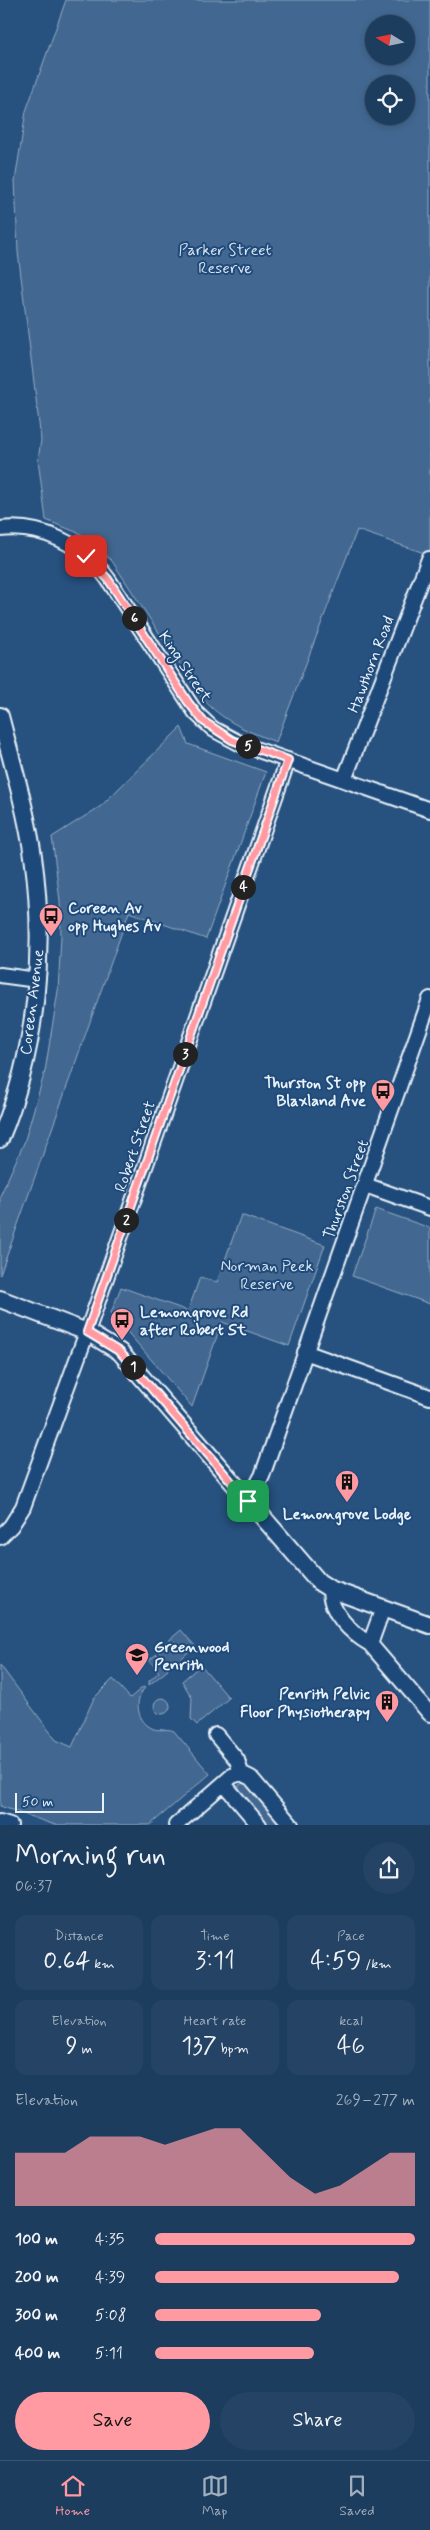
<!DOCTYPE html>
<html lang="en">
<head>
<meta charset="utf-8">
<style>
	:root { --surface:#1d3d5f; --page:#254465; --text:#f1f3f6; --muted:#a0aebd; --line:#3b5674; --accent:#ff9aa2 }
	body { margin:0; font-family:Mynerve,sans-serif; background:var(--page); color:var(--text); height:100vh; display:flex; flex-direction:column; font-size:19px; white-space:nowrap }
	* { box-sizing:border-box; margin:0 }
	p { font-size:16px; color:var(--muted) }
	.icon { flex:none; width:28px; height:28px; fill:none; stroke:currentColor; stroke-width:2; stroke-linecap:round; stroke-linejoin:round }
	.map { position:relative; height:1825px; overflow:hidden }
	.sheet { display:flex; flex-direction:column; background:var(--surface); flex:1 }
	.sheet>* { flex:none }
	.needle { width:32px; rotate:280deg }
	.tools { position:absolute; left:365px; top:15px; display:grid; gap:10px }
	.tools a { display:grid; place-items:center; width:50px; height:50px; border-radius:50%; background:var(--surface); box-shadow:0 2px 8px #0003,0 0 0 1px var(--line); font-size:25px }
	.scale { position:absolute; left:15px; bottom:12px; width:89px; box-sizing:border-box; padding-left:5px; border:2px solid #e8f1f8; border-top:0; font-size:14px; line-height:18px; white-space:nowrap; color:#e8f1f8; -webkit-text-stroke:4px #1f4a7a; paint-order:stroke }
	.pin { position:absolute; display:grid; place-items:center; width:42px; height:42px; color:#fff; margin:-21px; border-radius:10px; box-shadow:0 2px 8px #0006 }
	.km { position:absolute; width:25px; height:25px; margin:-12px; border-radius:50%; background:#222; color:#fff; font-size:14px; line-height:25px; text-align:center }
	.round { display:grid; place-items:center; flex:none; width:52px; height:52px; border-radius:26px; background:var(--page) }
	.headline { display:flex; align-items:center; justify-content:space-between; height:85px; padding:0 15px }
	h1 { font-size:28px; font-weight:600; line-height:38px }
	.stats { display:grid; grid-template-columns:repeat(3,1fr); gap:8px; height:85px; padding:5px 15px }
	.stats div { display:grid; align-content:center; border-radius:12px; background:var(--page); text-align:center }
	.stats b { font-size:25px; font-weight:600 }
	.stats small { font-size:14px; font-weight:400 }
	.stats p { font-size:14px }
	.chart { height:140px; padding:10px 15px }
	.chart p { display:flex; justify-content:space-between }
	.chart svg { width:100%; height:90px; margin-top:5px; fill:var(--accent); opacity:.7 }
	.primary-button { display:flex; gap:10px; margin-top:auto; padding:10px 15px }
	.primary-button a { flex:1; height:58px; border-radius:30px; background:var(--accent); color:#111; font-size:20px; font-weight:600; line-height:58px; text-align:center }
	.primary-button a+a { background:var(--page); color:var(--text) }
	ul { padding:0 15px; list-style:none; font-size:16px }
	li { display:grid; grid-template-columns:80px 60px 1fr; align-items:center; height:38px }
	li i { height:12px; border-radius:6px; background:var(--accent) }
	.menu { display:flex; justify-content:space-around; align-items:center; height:70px; border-top:1px solid var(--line); background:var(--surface); font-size:14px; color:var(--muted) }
	.menu a { display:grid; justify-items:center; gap:2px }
	.menu .active { color:var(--accent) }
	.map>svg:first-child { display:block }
	.green { fill:#436891; stroke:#96acc4; fill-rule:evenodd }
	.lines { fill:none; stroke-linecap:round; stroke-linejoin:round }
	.minor-casing { stroke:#e8f1f8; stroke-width:18 }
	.tertiary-casing { stroke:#e8f1f8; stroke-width:20 }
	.minor { stroke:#1f4a7a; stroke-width:14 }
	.tertiary { stroke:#1f4a7a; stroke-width:16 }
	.route-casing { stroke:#fff; stroke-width:10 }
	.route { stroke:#ff9aa2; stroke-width:6 }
	.labels { text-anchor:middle; stroke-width:4; stroke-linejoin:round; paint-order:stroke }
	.park-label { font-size:16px; fill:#d8e3ee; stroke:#1f4a7a }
	.street-label { font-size:16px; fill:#e8f1f8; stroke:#1f4a7a }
	.poi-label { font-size:16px; font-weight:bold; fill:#e8f1f8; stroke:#1f4a7a; text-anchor:start }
</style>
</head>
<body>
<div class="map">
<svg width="430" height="1825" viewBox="0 0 430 1825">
	<rect width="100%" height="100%" fill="#27517f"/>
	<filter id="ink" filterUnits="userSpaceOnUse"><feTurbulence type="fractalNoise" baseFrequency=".02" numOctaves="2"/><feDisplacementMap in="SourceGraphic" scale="10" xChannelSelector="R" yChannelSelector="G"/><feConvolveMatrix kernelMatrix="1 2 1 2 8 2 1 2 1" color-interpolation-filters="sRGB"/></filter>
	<g filter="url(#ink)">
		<!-- green -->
		<path class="green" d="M66 0H430V555L357 530 276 742C247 731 222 721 201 697L112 561 81 534 46 520 38 460 41 440 18 252 15 181 26 111ZM374 24H406V56H374ZM374 84H406V116H374Z
			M181 727 188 744 266 772 206 939 129 912 0 1275V1196L24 1143 45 1071 58 991 61 936 60 901 52 837 101 806Z
			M376 1209 430 1228V1304L352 1276Z
			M241 1215 325 1245 289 1346 222 1322 192 1407 111 1313 121 1287 188 1311 200 1277 217 1282Z
			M181 1630 195 1646 173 1666 159 1652 161 1647Z
			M157 1654 168 1670 149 1685V1681L159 1672 149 1660Z
			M0 1665 56 1740 72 1747 94 1698 113 1679 130 1698 143 1687 145 1688C133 1700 137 1723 154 1729 161 1731 168 1728 174 1731L210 1774 150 1825H55L0 1806Z
			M201 1665 229 1698 197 1725 191 1719 192 1698 182 1681Z
			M154 1706a8 8 0 1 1 16 0a8 8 0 1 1-16 0Z
			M246 1782 284 1825H266L239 1794V1785Z"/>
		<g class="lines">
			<defs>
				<path id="minor" d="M0 529C42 524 83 545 108 579L196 713 213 729 241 744 430 810
					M344 780 429 559
					M0 975 37 980
					M365 1185 430 1208
					M305 1352 430 1397
					M248 1501 262 1476 430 999
					M0 1537 11 1526 23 1507 87 1332 288 760
					M330 1589C329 1612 351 1633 370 1644L430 1714
					M370 1644 383 1608
					M216 1735 237 1760 241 1773
					M224 1784 259 1825
					M0 1822 10 1825
					M176 1825 232 1776 241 1773 251 1778 291 1825"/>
				<path id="tertiary" d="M0 716C12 762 26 809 33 856 46 950 37 1051 0 1139
					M0 1299 87 1332 120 1352 319 1582 330 1589 430 1625"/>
			</defs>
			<!-- minor casing -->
			<use href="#minor" class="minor-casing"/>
			<!-- tertiary casing -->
			<use href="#tertiary" class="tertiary-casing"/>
			<!-- minor -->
			<use href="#minor" class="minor"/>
			<!-- tertiary -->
			<use href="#tertiary" class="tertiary"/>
		</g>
	</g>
	<g class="lines" filter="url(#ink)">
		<defs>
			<path id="route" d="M86 556 108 579 188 702 203 721 232 740 288 760 87 1332 120 1352 248 1501"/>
		</defs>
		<!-- route casing -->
		<use href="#route" class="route-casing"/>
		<!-- route -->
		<use href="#route" class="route"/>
	</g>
	<!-- icons -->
	<defs>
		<symbol id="bus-pin" viewBox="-11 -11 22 30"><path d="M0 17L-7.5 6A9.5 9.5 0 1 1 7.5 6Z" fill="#ff9aa2" stroke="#1f4a7a"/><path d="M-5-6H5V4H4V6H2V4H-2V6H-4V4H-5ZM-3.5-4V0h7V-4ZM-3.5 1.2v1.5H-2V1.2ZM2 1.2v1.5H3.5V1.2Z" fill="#111"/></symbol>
		<symbol id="building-pin" viewBox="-11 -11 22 30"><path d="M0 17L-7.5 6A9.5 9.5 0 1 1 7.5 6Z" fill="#ff9aa2" stroke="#1f4a7a"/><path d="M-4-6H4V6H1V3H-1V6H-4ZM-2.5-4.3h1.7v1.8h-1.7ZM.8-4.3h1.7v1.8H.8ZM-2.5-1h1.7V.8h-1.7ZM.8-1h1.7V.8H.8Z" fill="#111"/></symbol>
		<symbol id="school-pin" viewBox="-11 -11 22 30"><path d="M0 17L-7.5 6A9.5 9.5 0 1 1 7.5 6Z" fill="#ff9aa2" stroke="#1f4a7a"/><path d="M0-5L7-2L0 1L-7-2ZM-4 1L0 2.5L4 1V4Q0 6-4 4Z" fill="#111"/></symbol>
	</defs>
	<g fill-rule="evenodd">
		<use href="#bus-pin" x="37" y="902" width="28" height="38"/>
		<use href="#bus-pin" x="369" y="1077" width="28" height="38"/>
		<use href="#bus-pin" x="108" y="1306" width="28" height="38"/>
		<use href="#building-pin" x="333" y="1468" width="28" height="38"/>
		<use href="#school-pin" x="123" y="1641" width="28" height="38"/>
		<use href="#building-pin" x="373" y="1688" width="28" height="38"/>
	</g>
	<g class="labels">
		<!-- park labels -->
		<g class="park-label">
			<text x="225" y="255">Parker Street<tspan x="225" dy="18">Reserve</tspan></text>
			<text x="267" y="1271">Norman Peek<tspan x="267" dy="18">Reserve</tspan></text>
		</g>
		<!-- street labels -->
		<g class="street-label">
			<text transform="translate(370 664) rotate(-69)" y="6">Hawthorn Road</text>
			<text transform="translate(186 666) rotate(56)" y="6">King Street</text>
			<text transform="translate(31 1002) rotate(-83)" y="6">Coreen Avenue</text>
			<text transform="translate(134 1146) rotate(-71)" y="6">Robert Street</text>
			<text transform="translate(345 1189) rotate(-70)" y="6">Thurston Street</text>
		</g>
		<!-- poi labels -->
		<g class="poi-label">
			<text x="68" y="913">Coreen Av<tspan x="68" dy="18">opp Hughes Av</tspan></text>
			<text x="366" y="1088" text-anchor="end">Thurston St opp<tspan x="366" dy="18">Blaxland Ave</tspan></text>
			<text x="140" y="1317">Lemongrove Rd<tspan x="140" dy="18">after Robert St</tspan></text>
			<text x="347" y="1519" text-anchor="middle">Lemongrove Lodge</text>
			<text x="154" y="1652">Greenwood<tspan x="154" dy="18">Penrith</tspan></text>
			<text x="370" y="1699" text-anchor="end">Penrith Pelvic<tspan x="370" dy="18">Floor Physiotherapy</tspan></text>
		</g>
	</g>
</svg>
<div class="tools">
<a><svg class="needle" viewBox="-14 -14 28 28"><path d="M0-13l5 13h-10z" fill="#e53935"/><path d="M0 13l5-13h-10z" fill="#a0aebd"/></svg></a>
<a><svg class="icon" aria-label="locate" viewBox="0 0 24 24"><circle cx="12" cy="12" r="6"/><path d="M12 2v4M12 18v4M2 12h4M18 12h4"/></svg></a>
</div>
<div class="scale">50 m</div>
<div class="pin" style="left:248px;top:1501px;background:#1e9e55"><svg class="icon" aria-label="arrive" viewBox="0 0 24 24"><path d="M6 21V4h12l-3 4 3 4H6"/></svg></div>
<div class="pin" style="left:86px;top:556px;background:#d93025"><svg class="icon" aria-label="check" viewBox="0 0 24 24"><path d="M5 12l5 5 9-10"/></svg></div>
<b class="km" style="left:133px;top:1367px">1</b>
<b class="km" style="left:126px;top:1220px">2</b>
<b class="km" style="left:185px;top:1054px">3</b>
<b class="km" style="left:243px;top:887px">4</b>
<b class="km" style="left:248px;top:746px">5</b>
<b class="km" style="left:134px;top:618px">6</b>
</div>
<section class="sheet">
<div class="headline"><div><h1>Morning run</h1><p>06:37</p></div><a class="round"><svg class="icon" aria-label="share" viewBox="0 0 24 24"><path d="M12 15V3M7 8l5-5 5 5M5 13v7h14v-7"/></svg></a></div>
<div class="stats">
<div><p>Distance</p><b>0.64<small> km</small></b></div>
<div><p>Time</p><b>3:11</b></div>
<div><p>Pace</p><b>4:59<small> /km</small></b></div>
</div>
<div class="stats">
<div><p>Elevation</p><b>9<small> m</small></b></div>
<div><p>Heart rate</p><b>137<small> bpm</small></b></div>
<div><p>kcal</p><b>46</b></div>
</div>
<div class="chart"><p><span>Elevation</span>269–277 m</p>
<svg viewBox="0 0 160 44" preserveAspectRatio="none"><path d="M0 44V18L10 18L20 18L30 10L40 10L50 10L60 14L70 10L80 6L90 6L100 18L110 30L120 38L130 34L140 26L150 18L160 18V44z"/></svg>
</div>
<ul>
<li><b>100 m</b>4:35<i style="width:100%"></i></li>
<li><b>200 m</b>4:39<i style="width:94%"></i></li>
<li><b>300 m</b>5:08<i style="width:64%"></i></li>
<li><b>400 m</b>5:11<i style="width:61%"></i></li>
</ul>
<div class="primary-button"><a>Save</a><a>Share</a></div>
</section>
<nav class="menu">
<a class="active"><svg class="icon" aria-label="home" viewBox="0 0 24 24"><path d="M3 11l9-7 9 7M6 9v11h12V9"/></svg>Home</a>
<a><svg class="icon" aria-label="map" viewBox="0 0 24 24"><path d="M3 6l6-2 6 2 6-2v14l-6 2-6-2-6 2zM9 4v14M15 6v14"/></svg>Map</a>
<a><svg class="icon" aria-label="saved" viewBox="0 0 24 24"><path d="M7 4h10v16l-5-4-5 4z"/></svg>Saved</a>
</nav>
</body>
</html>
